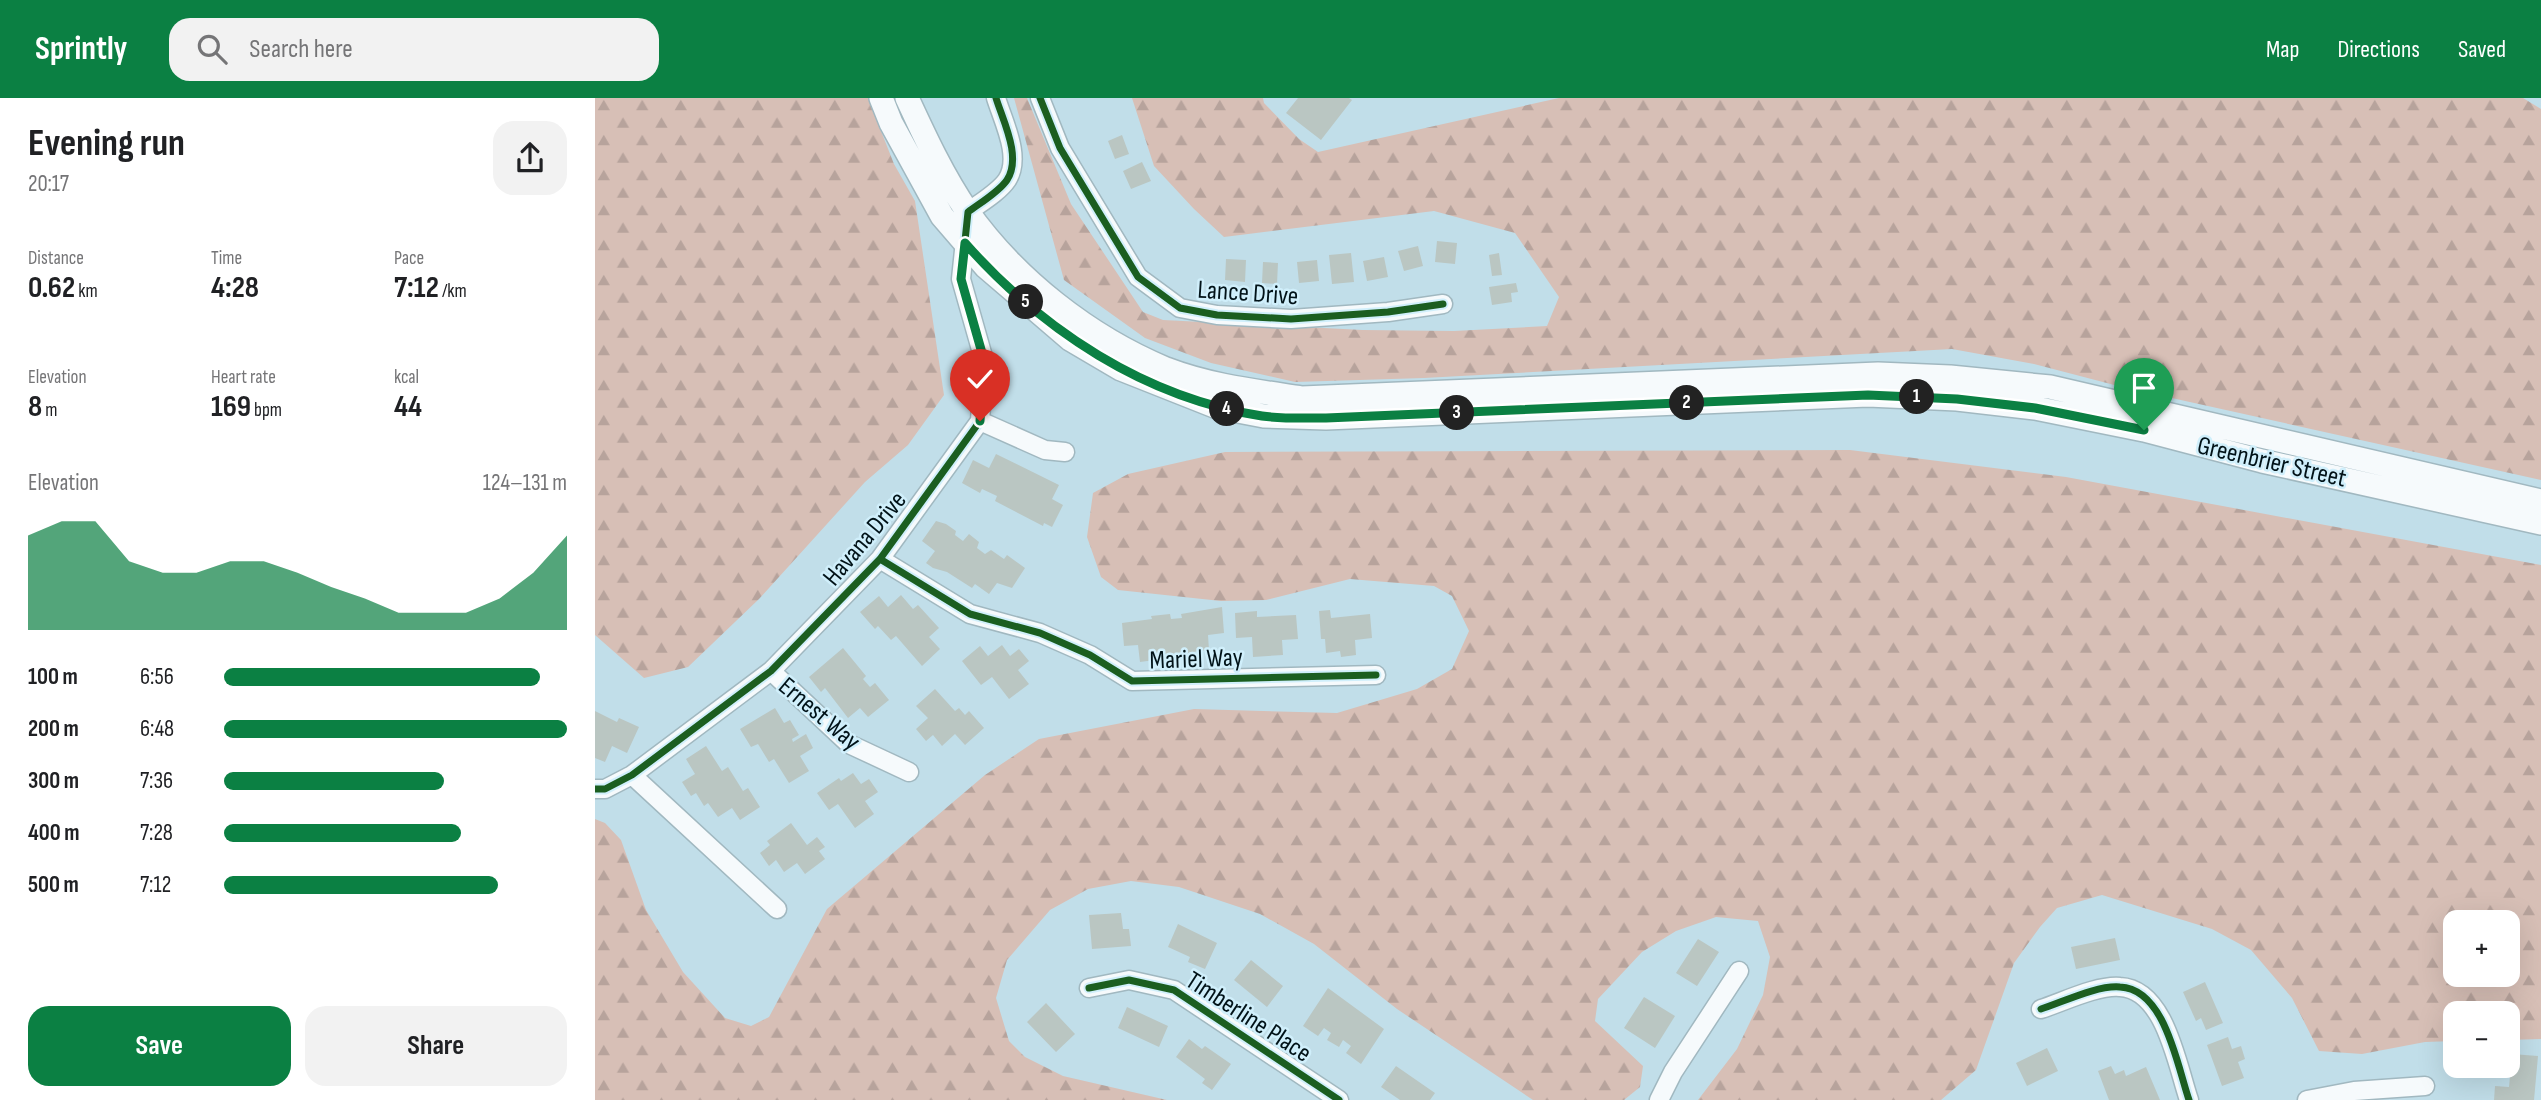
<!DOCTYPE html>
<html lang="en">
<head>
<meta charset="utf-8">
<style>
	:root { --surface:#fff; --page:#f2f2f2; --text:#202124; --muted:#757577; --accent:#0b8043 }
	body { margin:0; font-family:"Sofia Sans Condensed",sans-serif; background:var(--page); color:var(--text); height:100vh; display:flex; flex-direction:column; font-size:26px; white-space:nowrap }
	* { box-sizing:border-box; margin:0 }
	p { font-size:23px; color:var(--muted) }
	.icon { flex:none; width:38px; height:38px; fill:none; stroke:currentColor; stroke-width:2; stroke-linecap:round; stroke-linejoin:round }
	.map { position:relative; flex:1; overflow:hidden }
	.side { display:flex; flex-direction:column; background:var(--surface); width:595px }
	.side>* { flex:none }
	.buttons { position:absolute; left:1848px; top:812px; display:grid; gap:14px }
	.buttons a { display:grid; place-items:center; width:77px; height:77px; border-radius:14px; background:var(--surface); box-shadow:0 7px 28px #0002; font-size:35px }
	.pin { position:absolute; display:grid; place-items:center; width:60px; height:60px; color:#fff; margin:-72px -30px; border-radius:50% 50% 50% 0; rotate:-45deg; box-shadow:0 0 7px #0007 }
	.pin .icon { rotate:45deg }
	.km { position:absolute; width:35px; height:35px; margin:-18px; border-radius:50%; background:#222; color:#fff; font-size:19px; line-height:35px; text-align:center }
	.round { display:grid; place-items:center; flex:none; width:74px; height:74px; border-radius:21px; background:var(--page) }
	.headline { display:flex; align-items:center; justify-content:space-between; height:119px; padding:0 28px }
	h1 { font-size:38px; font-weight:700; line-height:52px }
	.metrics { display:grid; grid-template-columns:repeat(3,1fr); gap:10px; height:119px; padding:7px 28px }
	.metrics div { display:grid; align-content:center }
	.metrics b { font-size:30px; font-weight:700 }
	.metrics small { font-size:19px; font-weight:400 }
	.metrics p { font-size:19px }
	.chart { height:196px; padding:14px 28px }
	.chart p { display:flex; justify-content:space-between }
	.chart svg { width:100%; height:126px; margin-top:7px; fill:var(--accent); opacity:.7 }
	.primary-button { display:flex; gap:14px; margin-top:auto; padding:14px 28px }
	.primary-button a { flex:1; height:80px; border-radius:21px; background:var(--accent); color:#fff; font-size:28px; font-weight:700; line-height:80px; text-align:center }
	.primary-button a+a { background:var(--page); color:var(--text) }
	ul { padding:0 28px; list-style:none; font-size:23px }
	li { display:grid; grid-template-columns:112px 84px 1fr; align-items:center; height:52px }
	li i { height:18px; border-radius:9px; background:var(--accent) }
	header { display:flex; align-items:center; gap:42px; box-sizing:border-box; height:98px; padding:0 35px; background:var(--accent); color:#fff }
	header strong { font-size:33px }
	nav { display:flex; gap:38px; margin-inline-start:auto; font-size:24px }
	.search { width:490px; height:63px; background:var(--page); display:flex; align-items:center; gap:18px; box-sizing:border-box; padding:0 24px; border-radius:21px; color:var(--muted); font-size:26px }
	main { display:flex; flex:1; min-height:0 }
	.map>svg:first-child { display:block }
	.forest { fill:url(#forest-firs); fill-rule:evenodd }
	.building { fill:#bac6c2 }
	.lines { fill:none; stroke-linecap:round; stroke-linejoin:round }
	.minor-casing { stroke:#a1b8c0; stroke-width:21 }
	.major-casing { stroke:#a1b8c0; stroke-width:26 }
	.minor { stroke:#f6fafc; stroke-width:18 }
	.major { stroke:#f6fafc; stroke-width:23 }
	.cycleway-casing { stroke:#d0effb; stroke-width:11 }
	.cycleway { stroke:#1b5e20; stroke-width:7 }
	.route-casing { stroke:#fff; stroke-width:14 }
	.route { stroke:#0b8043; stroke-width:9 }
	.labels { text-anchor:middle; stroke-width:5; stroke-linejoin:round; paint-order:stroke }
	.street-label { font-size:26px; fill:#011218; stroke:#d0effb }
</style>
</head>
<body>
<header>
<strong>Sprintly</strong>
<div class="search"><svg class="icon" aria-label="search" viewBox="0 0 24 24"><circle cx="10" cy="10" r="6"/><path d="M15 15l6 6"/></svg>Search here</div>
<nav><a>Map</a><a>Directions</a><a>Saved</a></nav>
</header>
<main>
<section class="side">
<div class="headline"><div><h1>Evening run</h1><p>20:17</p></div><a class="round"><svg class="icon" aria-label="share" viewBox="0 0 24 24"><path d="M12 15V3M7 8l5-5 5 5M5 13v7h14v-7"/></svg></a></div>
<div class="metrics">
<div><p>Distance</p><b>0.62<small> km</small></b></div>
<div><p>Time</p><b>4:28</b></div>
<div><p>Pace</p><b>7:12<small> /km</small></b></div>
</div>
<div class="metrics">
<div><p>Elevation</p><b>8<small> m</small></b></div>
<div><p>Heart rate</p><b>169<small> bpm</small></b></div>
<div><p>kcal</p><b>44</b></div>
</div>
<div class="chart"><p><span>Elevation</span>124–131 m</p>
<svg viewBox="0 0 160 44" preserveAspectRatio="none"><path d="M0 44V11L10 6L20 6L30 20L40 24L50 24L60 20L70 20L80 24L90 29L100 33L110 38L120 38L130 38L140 33L150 24L160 11V44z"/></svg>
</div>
<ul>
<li><b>100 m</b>6:56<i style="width:92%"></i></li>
<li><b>200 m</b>6:48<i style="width:100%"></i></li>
<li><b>300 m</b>7:36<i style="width:64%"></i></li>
<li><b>400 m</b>7:28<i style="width:69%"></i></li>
<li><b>500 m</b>7:12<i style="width:80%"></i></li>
</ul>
<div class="primary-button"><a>Save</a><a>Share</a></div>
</section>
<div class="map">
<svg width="1946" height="1002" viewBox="0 0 1946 1002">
	<defs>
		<pattern id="forest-firs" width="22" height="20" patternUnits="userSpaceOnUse" patternTransform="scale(1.75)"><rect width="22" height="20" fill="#d7bfb6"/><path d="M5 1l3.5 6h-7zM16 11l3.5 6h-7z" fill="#b7a39c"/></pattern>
	</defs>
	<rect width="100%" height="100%" fill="#c1dee9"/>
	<!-- forest -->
	<path class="forest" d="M0 0H273L299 66 320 103 349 297 313 347 270 384 164 501 93 569 49 580 0 537Z
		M419 0H432L476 106 548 214 568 222 768 232 859 233 952 228 964 199 920 135 839 113 629 139 599 111 559 68 537 0H668L669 5 704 41 723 54 964 0H1928L1946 11V382L1527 289 1439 266 1357 251 829 280 700 284 616 265 550 240 469 182Z
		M1255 352 1471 379 1946 467V941L1913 942V915H1860V943L1830 944 1767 956 1724 953 1697 900 1656 852 1617 831 1507 797 1462 810 1445 829 1419 865 1381 972 1346 1002H1103L1142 951 1168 897 1175 859 1163 823 1121 819 1081 833 1047 854 1003 901 1000 923 1048 968 1045 989 1029 1002H938L802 911 719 846 665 816 584 789 536 783 493 791 455 812 412 862 401 900 414 943 430 959 468 978 572 1002H0V721L10 725 26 742 51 812 88 874 130 920 156 928 174 919 232 811 390 677 444 641 599 611 742 615 822 591 857 571 874 533 857 498 839 488 755 481 671 502 626 503 523 492 506 479 492 439 498 395 533 376 630 354ZM1913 824V877H1860V824Z"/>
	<!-- building -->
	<path class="building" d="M703 0H754L757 2 726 42 691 15Z
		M527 37 534 56 520 61 513 43Z
		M547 64 556 83 536 91 528 73Z
		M842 143 862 145 860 166 840 164Z
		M823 148 828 168 809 173 803 153Z
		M756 155 759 184 737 186 734 157Z
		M904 155 907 177 897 178 894 157Z
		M789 159 793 179 772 183 768 163Z
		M631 161 651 162 650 184 630 182Z
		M722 162 724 183 704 185 702 164Z
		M668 164 683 165 682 186 667 185Z
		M921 185 923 194 916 195 917 204 897 207 894 189Z
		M401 356 464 387 457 401 468 407 457 429 449 425 448 428 400 403 402 398 387 391 385 395 367 385 378 362 394 370Z
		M341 423 351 426 361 433 360 437 368 443 374 436 384 444 382 450 390 456 396 452 409 461 412 457 430 470 417 490 402 485 394 496 380 486 377 490 352 474 338 470 331 465 340 453 327 443Z
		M306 497 318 511 323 507 344 530 334 539 345 551 327 568 301 538 296 542 283 528 280 531 265 514 284 498 293 509Z
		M627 509 629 535 613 537 614 552 597 554V556L559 559 560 562 545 564 543 547 529 548 527 525 557 521 556 518 575 516 576 521 587 520 586 516Z
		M735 512 736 520 775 516 777 540 760 542 761 557 746 559 745 553 731 555 730 541H726L724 513Z
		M662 513V519L701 517 703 541 687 542 688 557 658 559 657 539 641 540 640 515Z
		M407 547 415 558 424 551 434 563 423 572 434 586 414 601 397 579 386 587 367 563 385 548 393 558Z
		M248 550 271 578 268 581 275 589 280 585 294 602 273 619 265 610 253 620 230 590 226 594 214 579Z
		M340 591 360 613 364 610 370 617 374 613 389 630 370 647 360 636 347 648 338 637 331 643 321 631 333 620 321 608Z
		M180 610 189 625 195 622 204 637 197 641 198 644 211 636 218 650 205 658 214 673 194 685 179 661 174 664 163 646 156 649 145 631Z
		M0 613 22 624 24 620 44 629 32 655 17 648 10 664 0 660Z
		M111 648 127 673 133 669 148 693 153 690 165 709 145 722 137 710 123 719 113 705 109 708 101 695 96 698 87 684 100 676 91 661Z
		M258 675 266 686 274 681 283 694 270 703 279 716 260 730 243 706 234 712 222 695 244 680 246 683Z
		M196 725 212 747 222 739 230 749 224 753 230 761 210 776 202 765 189 774 181 762 174 768 165 755 175 747 172 743Z
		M526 815 528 831H534L536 848 497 851 494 817Z
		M583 826 622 845 610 871 593 864 595 859 573 849Z
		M1520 840 1525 862 1481 871 1476 849Z
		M1103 841 1124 854 1102 888 1081 875Z
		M656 862 688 888 672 909 639 882Z
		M1610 884 1628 925 1611 932 1606 920 1601 923 1588 894Z
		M733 890 789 931 766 966 751 955 756 948 748 942 744 949 732 942 736 935 729 930 723 938 708 928Z
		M1049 899 1080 918 1060 950 1029 930Z
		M451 905 480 936 461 954 432 924Z
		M532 909 573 928 564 949 523 930Z
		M1633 939 1637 951 1646 948 1650 961 1643 964 1649 980 1627 988 1612 947Z
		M594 941 607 951 610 948 636 966 617 992 607 985 610 981 581 959Z
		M1452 950 1463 973 1432 988 1421 965Z
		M1917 956 1943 958 1939 1002H1899L1900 988 1914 989Z
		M801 968 840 995 835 1002H805L786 989Z
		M1516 968 1520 976 1529 972 1531 978 1551 969 1565 1002H1514L1503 973Z"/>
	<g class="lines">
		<defs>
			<path id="minor" d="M445 0 465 50 543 179 585 210 622 217 696 221 793 214 848 206
				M385 323 450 352 470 354
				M285 461 375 516 445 535 495 557 537 583 781 577
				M176 573 254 646 314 674
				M37 677 182 811
				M0 691H10L37 677 176 573 285 461 385 323 389 262 366 181 373 114C385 105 404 94 412 82 427 59 408 23 401 0
				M494 890 534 882 579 892 744 1002
				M1446 911C1468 904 1502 887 1525 889 1570 891 1582 967 1594 1002
				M1064 1002 1078 974 1144 873
				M1712 1002 1759 993 1830 988"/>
			<path id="major" d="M286 0 296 25 347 118 391 169 475 241 526 271 622 309 669 318 731 320 1273 297 1362 301 1440 310 1549 332 1667 363 1946 425
				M312 0C330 39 348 78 372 113 421 182 494 239 571 271 615 288 661 293 707 300L1283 276 1355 279 1455 289 1946 403"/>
		</defs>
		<!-- minor casing -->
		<use href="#minor" class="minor-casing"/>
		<!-- major casing -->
		<use href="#major" class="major-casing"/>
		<!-- minor -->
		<use href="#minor" class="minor"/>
		<!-- major -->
		<use href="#major" class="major"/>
		<defs>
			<path id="cycleway" d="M445 0 465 50 543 179 585 210 622 217 696 221 793 214 848 206
				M285 461 375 516 445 535 495 557 537 583 781 577
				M0 691H10L37 677 176 573 285 461 385 323 389 262 366 181 373 114C385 105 404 94 412 82 427 59 408 23 401 0
				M494 890 534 882 579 892 744 1002
				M1446 911C1468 904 1502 887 1525 889 1570 891 1582 967 1594 1002"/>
		</defs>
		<!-- cycleway casing -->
		<use href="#cycleway" class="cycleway-casing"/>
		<!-- cycleway -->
		<use href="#cycleway" class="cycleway"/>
	</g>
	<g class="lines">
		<defs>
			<path id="route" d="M385 323 389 262 366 181 370 145C447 232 550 300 667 318 688 321 710 320 731 320L1273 297 1362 301 1440 310 1549 332"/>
		</defs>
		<!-- route casing -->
		<use href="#route" class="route-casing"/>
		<!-- route -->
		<use href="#route" class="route"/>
	</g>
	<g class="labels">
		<!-- street labels -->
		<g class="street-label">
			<text transform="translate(653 194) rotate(4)" y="9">Lance Drive</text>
			<text transform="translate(1677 363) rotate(13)" y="9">Greenbrier Street</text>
			<text transform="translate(269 440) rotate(-50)" y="9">Havana Drive</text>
			<text transform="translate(601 560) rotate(-2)" y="9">Mariel Way</text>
			<text transform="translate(225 615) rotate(40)" y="9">Ernest Way</text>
			<text transform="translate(654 918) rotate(33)" y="9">Timberline Place</text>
		</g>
	</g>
</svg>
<div class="buttons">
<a>+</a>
<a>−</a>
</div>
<div class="pin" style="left:1549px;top:332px;background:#1e9e55"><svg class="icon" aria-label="arrive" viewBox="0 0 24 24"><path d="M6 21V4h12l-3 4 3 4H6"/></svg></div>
<div class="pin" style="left:385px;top:323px;background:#d93025"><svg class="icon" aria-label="check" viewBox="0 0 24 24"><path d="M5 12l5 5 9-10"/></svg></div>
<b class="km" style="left:1322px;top:299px">1</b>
<b class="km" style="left:1092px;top:305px">2</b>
<b class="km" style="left:862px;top:315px">3</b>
<b class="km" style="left:632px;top:311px">4</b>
<b class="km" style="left:431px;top:204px">5</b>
</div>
</main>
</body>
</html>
